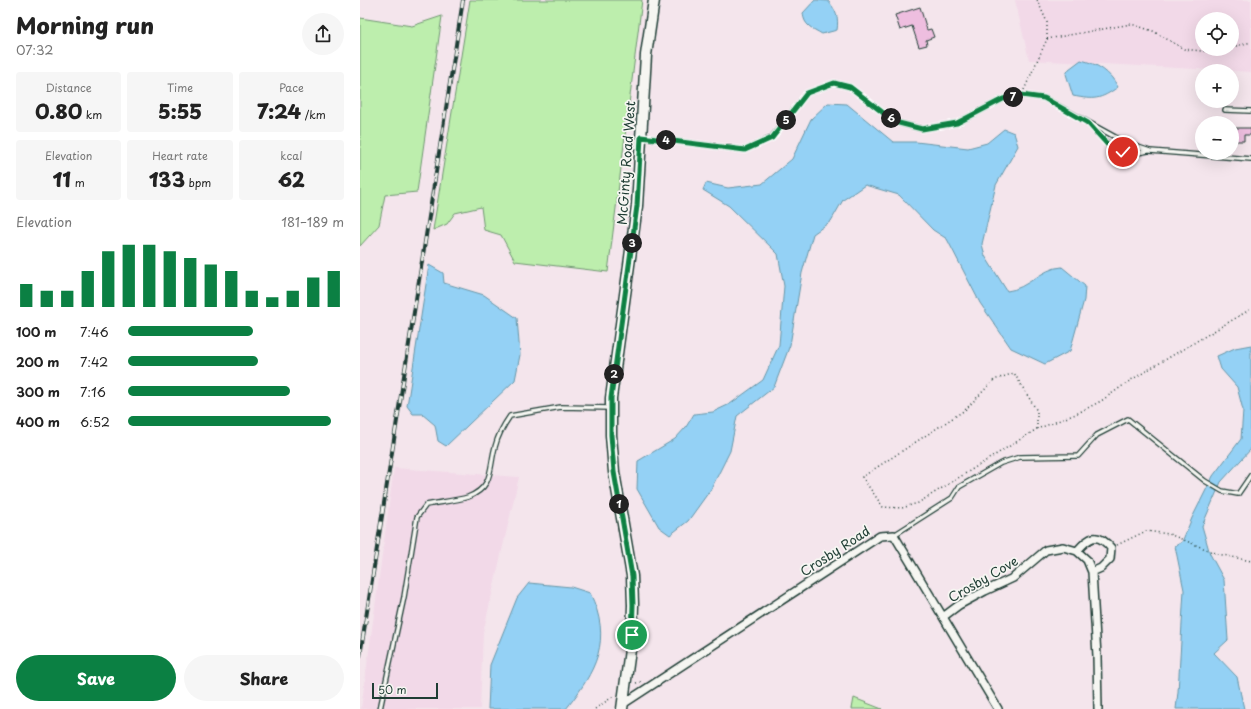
<!DOCTYPE html>
<html lang="en">
<head>
<meta charset="utf-8">
<style>
	:root { --surface:#fff; --page:#f6f6f6; --text:#222; --muted:#767676; --accent:#0b8043 }
	body { margin:0; font-family:"Playpen Sans",sans-serif; background:var(--page); color:var(--text); height:100vh; display:flex; flex-direction:column; font-size:15px; white-space:nowrap }
	* { box-sizing:border-box; margin:0 }
	p { font-size:13px; color:var(--muted) }
	.icon { flex:none; width:22px; height:22px; fill:none; stroke:currentColor; stroke-width:2; stroke-linecap:round; stroke-linejoin:round }
	.map { position:relative; flex:1; overflow:hidden }
	.details { display:flex; flex-direction:column; background:var(--surface); width:360px }
	.details>* { flex:none }
	.buttons { position:absolute; left:835px; top:12px; display:grid; gap:8px }
	.buttons a { display:grid; place-items:center; width:44px; height:44px; border-radius:50%; background:var(--surface); box-shadow:0 4px 16px #0002; font-size:20px }
	.scale { position:absolute; left:12px; bottom:10px; width:66px; box-sizing:border-box; padding-left:4px; border:2px solid #1f3d34; border-top:0; font-size:11px; line-height:14px; white-space:nowrap; color:#1f3d34; -webkit-text-stroke:3px #f6f6f2; paint-order:stroke }
	.pin { position:absolute; display:grid; place-items:center; width:34px; height:34px; color:#fff; margin:-17px; border:2px solid #fff; border-radius:50%; box-shadow:0 1px 4px #0007 }
	.km { position:absolute; width:20px; height:20px; margin:-10px; border-radius:50%; background:#222; color:#fff; font-size:11px; line-height:20px; text-align:center }
	.round { display:grid; place-items:center; flex:none; width:42px; height:42px; border-radius:21px; background:var(--page) }
	.overview { display:flex; align-items:center; justify-content:space-between; height:68px; padding:0 16px }
	h1 { font-size:22px; font-weight:800; line-height:30px }
	.figures { display:grid; grid-template-columns:repeat(3,1fr); gap:6px; height:68px; padding:4px 16px }
	.figures div { display:grid; align-content:center; border-radius:4px; background:var(--page); text-align:center }
	.figures b { font-size:20px; font-weight:800 }
	.figures small { font-size:11px; font-weight:400 }
	.figures p { font-size:11px }
	.chart { height:112px; padding:8px 16px }
	.chart p { display:flex; justify-content:space-between }
	.chart svg { width:100%; height:72px; margin-top:4px; stroke:var(--accent); stroke-width:6 }
	.primary-button { display:flex; gap:8px; margin-top:auto; padding:8px 16px }
	.primary-button a { flex:1; height:46px; border-radius:24px; background:var(--accent); color:#fff; font-size:16px; font-weight:800; line-height:46px; text-align:center }
	.primary-button a+a { background:var(--page); color:var(--text) }
	ul { padding:0 16px; list-style:none; font-size:13px }
	li { display:grid; grid-template-columns:64px 48px 1fr; align-items:center; height:30px }
	li i { height:10px; border-radius:5px; background:var(--accent) }
	main { display:flex; flex:1; min-height:0 }
	.map>svg:first-child { display:block }
	.built { fill:#f2d9e8; fill-rule:evenodd }
	.green { fill:#bdeead; stroke:#6e9670 }
	.water { fill:#94d1f5; stroke:#6596a8 }
	.building { fill:#eebedf; stroke:#1f3d34 }
	.lines { fill:none; stroke-linecap:round; stroke-linejoin:round }
	.service-casing { stroke:#1f3d34; stroke-width:6 }
	.minor-casing { stroke:#1f3d34; stroke-width:10 }
	.secondary-casing { stroke:#1f3d34; stroke-width:13 }
	.path { stroke:#1f3d34; stroke-width:1.5; stroke-dasharray:1 3; stroke-linecap:butt }
	.service { stroke:#f6f6f2; stroke-width:3.5 }
	.minor { stroke:#f6f6f2; stroke-width:7 }
	.secondary { stroke:#f6f6f2; stroke-width:10 }
	.rail-casing { stroke:#1f3d34; stroke-width:4 }
	.rail { stroke:#f6f6f2; stroke-width:2.5; stroke-dasharray:8; stroke-linecap:butt }
	.route-casing { stroke:#fff; stroke-width:8 }
	.route { stroke:#0b8043; stroke-width:5 }
	.labels { text-anchor:middle; stroke-width:3.5; stroke-linejoin:round; paint-order:stroke }
	.street-label { font-size:13px; fill:#1f3d34; stroke:#f6f6f2 }
</style>
</head>
<body>
<main>
<section class="details">
<div class="overview"><div><h1>Morning run</h1><p>07:32</p></div><a class="round"><svg class="icon" aria-label="share" viewBox="0 0 24 24"><path d="M12 15V3M7 8l5-5 5 5M5 13v7h14v-7"/></svg></a></div>
<div class="figures">
<div><p>Distance</p><b>0.80<small> km</small></b></div>
<div><p>Time</p><b>5:55</b></div>
<div><p>Pace</p><b>7:24<small> /km</small></b></div>
</div>
<div class="figures">
<div><p>Elevation</p><b>11<small> m</small></b></div>
<div><p>Heart rate</p><b>133<small> bpm</small></b></div>
<div><p>kcal</p><b>62</b></div>
</div>
<div class="chart"><p><span>Elevation</span>181–189 m</p>
<svg viewBox="0 0 160 44" preserveAspectRatio="none"><path d="M5 44V30M15 44V34M25 44V34M35 44V22M45 44V10M55 44V6M65 44V6M75 44V10M85 44V14M95 44V18M105 44V22M115 44V34M125 44V38M135 44V34M145 44V26M155 44V22"/></svg>
</div>
<ul>
<li><b>100 m</b>7:46<i style="width:58%"></i></li>
<li><b>200 m</b>7:42<i style="width:60%"></i></li>
<li><b>300 m</b>7:16<i style="width:75%"></i></li>
<li><b>400 m</b>6:52<i style="width:94%"></i></li>
</ul>
<div class="primary-button"><a>Save</a><a>Share</a></div>
</section>
<div class="map">
<svg width="891" height="709" viewBox="0 0 891 709">
	<rect width="100%" height="100%" fill="#f4e5ec"/>
	<filter id="ink" filterUnits="userSpaceOnUse"><feTurbulence type="fractalNoise" baseFrequency=".025" numOctaves="2"/><feDisplacementMap in="SourceGraphic" scale="8" xChannelSelector="R" yChannelSelector="G"/><feConvolveMatrix kernelMatrix="1 2 1 2 8 2 1 2 1" color-interpolation-filters="sRGB"/></filter>
	<g filter="url(#ink)">
		<!-- built -->
		<path class="built" d="M655 0H891V72L669 60ZM842 19H872V49H842Z
			M34 468 159 477 123 633 120 709H1Z"/>
		<!-- green -->
		<path class="green" d="M110 0H282L248 272 155 261 141 235 124 230 121 207 95 213 87 224 73 230Z
			M82 16 57 192 25 195 19 225 0 246V18L52 26Z
			M494 698 522 709H492Z"/>
		<!-- water -->
		<path class="water" d="M455 0 468 1C476 10 479 18 477 30L462 34C452 28 444 26 443 13Z
			M721 60C738 64 750 72 758 87 740 100 734 100 713 96L706 74 709 69Z
			M468 103 487 104 533 142H556L608 148 627 143 644 129 654 133 658 146 636 185 622 244 625 256 647 291C668 289 681 268 702 267L725 286 724 300 710 351 685 364 651 348 620 303 587 239 573 230 539 195 505 185 483 200 471 221 453 234 442 273 430 345 414 387 377 416 370 451 351 489 328 521 310 535 299 527 277 489 278 461 315 439 326 427 334 414 353 412 370 404 403 380 419 345 424 286 418 254 369 206 343 190 346 183 368 188 402 184 432 159 451 119Z
			M69 265 83 273 84 283 124 295 157 318 160 355 155 380 86 446 78 441 75 425 62 414H53L47 406Z
			M891 345V449L861 482 842 526 850 554 864 580 868 640 854 653 877 677 884 709H816L818 692 824 590 815 546 822 542 832 518 853 476 881 439 883 410 877 387 861 369 857 356 875 348Z
			M169 583 211 587 230 593C253 640 236 671 206 709H128L130 665 157 598Z"/>
		<!-- building -->
		<path class="building" d="M560 7 567 30 571 29 574 37 566 40 567 45 559 47 552 26 540 30 535 15Z
			M872 128H891V135H884V141H874L872 140Z"/>
		<g class="lines">
			<defs>
				<path id="service" d="M865 110 891 111
					M730 125C749 146 758 158 788 151
					M282 137 385 150 411 138 447 93 474 83 490 87 535 122 562 129 597 123 643 99 661 95 684 98 766 143 790 151 891 159
					M534 535 592 498 599 487 641 463 660 457 718 456 737 435 768 419 845 481 862 491 878 494 891 475
					M20 709 44 597 57 517 66 505C79 502 95 501 108 497 134 487 129 468 135 447 138 435 143 426 150 416L201 407 250 408"/>
				<path id="minor" d="M717 551C729 537 737 531 751 548L750 559 741 568 732 572
					M583 617 599 605 625 591 653 578 686 550 703 547 717 551 727 560 732 572 737 656 738 709
					M263 704 520 536 534 535 638 709"/>
				<path id="secondary" d="M262 709 272 635 273 605 272 576 254 472 251 435V398L277 206 286 55 294 0"/>
			</defs>
			<!-- service casing -->
			<use href="#service" class="service-casing"/>
			<!-- minor casing -->
			<use href="#minor" class="minor-casing"/>
			<!-- secondary casing -->
			<use href="#secondary" class="secondary-casing"/>
			<!-- path -->
			<path class="path" d="M687 39 771 24 793 31 824 49 850 52 862 49
				M872 47 891 42
				M664 90 687 39V22L677 0
				M677 429V411L654 373 634 380 605 410 502 477 523 507 542 508 558 503 677 429 716 414 741 401 771 380 891 309
				M757 545 786 531 809 534 858 554 891 561
				M276 683 283 681
				M235 709 254 696"/>
			<!-- service -->
			<use href="#service" class="service"/>
			<!-- minor -->
			<use href="#minor" class="minor"/>
			<!-- secondary -->
			<use href="#secondary" class="secondary"/>
			<defs>
				<path id="rail" d="M0 656 103 0"/>
			</defs>
			<!-- rail casing -->
			<use href="#rail" class="rail-casing"/>
			<!-- rail -->
			<use href="#rail" class="rail"/>
		</g>
	</g>
	<g class="lines" filter="url(#ink)">
		<defs>
			<path id="route" d="M272 635 273 605 272 576 254 472 251 435V398L277 206 281 137 385 150 412 138 447 93 474 83 490 87 535 122 562 129 597 123 643 99 661 95 684 98 728 123 748 145 763 152"/>
		</defs>
		<!-- route casing -->
		<use href="#route" class="route-casing"/>
		<!-- route -->
		<use href="#route" class="route"/>
	</g>
	<g class="labels">
		<!-- street labels -->
		<g class="street-label">
			<text transform="translate(266 163) rotate(-86)" y="5">McGinty Road West</text>
			<text transform="translate(475 551) rotate(-33)" y="5">Crosby Road</text>
			<text transform="translate(623 579) rotate(-30)" y="5">Crosby Cove</text>
		</g>
	</g>
</svg>
<div class="buttons">
<a><svg class="icon" aria-label="locate" viewBox="0 0 24 24"><circle cx="12" cy="12" r="6"/><path d="M12 2v4M12 18v4M2 12h4M18 12h4"/></svg></a>
<a>+</a>
<a>−</a>
</div>
<div class="scale">50 m</div>
<div class="pin" style="left:272px;top:635px;background:#1e9e55"><svg class="icon" aria-label="arrive" viewBox="0 0 24 24"><path d="M6 21V4h12l-3 4 3 4H6"/></svg></div>
<div class="pin" style="left:763px;top:152px;background:#d93025"><svg class="icon" aria-label="check" viewBox="0 0 24 24"><path d="M5 12l5 5 9-10"/></svg></div>
<b class="km" style="left:259px;top:504px">1</b>
<b class="km" style="left:254px;top:374px">2</b>
<b class="km" style="left:272px;top:243px">3</b>
<b class="km" style="left:306px;top:140px">4</b>
<b class="km" style="left:426px;top:120px">5</b>
<b class="km" style="left:531px;top:118px">6</b>
<b class="km" style="left:653px;top:97px">7</b>
</div>
</main>
</body>
</html>
